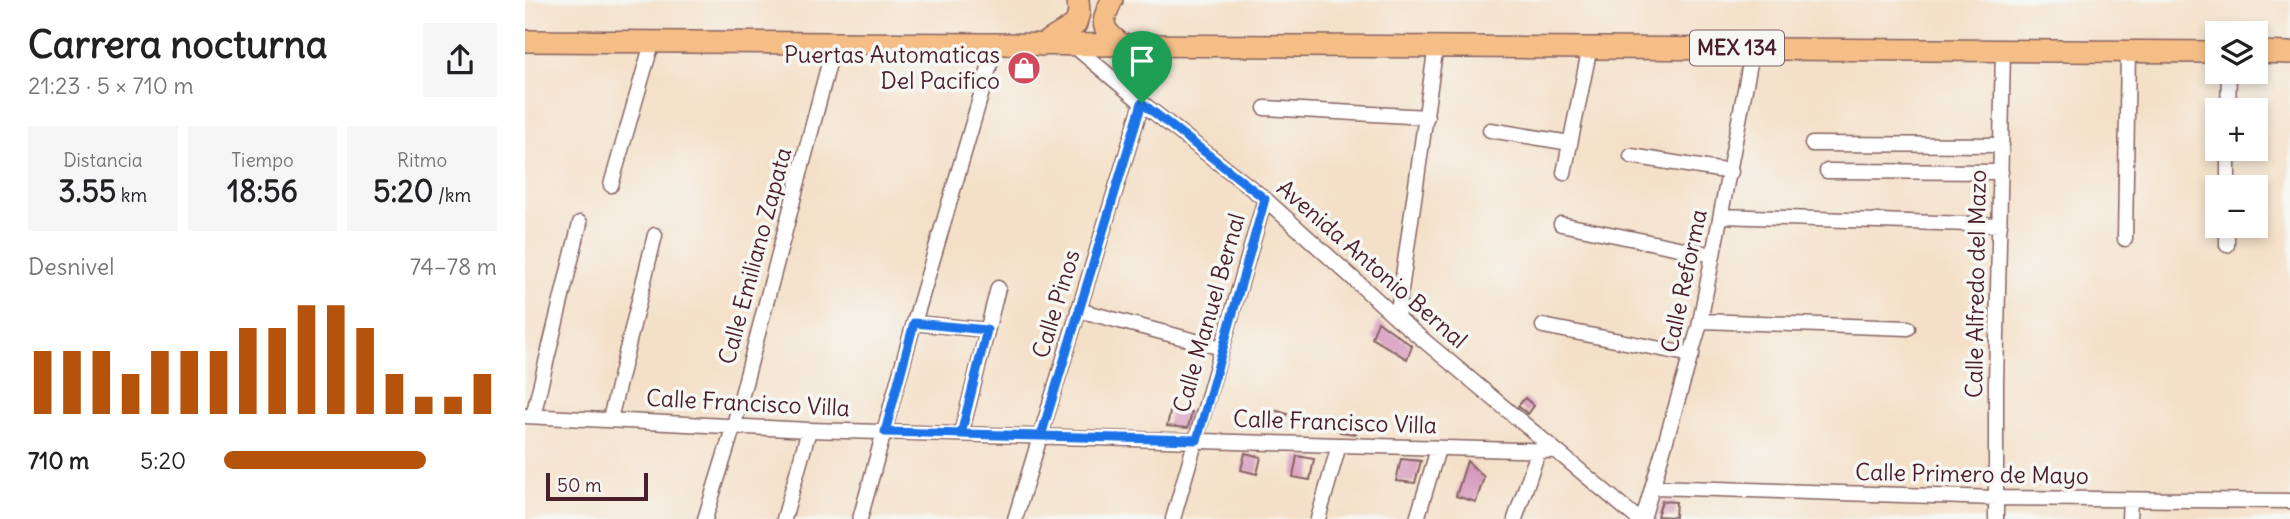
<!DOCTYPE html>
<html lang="es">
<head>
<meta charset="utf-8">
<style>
	:root { --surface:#fff; --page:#f6f6f6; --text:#202124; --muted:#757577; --accent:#b45309 }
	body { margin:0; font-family:Delius,sans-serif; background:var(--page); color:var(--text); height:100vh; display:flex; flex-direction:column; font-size:26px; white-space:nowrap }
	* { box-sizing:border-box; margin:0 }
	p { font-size:23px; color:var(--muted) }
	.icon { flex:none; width:38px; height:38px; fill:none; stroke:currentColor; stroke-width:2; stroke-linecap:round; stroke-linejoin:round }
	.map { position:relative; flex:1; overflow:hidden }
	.panel { display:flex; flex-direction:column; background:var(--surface); width:525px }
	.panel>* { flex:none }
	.controls { position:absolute; left:1680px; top:21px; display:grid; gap:14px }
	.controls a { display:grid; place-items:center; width:63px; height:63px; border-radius:0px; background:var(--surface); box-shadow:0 4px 10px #0003; font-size:35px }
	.scale { position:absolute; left:21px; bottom:18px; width:102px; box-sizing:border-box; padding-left:7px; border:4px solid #4a1f2b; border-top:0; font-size:19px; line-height:24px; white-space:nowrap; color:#4a1f2b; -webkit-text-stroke:5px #f6f6f2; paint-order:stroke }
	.pin { position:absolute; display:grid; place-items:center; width:60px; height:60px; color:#fff; margin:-72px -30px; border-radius:50% 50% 50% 0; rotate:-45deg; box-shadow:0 0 7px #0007 }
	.pin .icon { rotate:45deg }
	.round { display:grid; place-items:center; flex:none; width:74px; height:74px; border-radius:0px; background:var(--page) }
	.headline { display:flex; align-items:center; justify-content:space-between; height:119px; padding:0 28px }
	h1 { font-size:38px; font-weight:700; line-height:52px }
	.metrics { display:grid; grid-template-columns:repeat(3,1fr); gap:10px; height:119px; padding:7px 28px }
	.metrics div { display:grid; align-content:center; border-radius:0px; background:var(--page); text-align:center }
	.metrics b { font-size:30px; font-weight:700 }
	.metrics small { font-size:19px; font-weight:400 }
	.metrics p { font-size:19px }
	.chart { height:196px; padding:14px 28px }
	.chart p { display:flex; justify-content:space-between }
	.chart svg { width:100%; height:126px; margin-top:7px; stroke:var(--accent); stroke-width:6 }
	ul { padding:0 28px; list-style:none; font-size:23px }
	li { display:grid; grid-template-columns:112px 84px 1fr; align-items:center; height:52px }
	li i { height:18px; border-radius:9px; background:var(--accent) }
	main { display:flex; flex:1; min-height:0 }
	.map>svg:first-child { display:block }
	.building { fill:#d595bb }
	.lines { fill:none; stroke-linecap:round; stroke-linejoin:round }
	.minor-casing { stroke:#866362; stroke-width:17 }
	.primary-casing { stroke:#866362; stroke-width:24 }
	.minor { stroke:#fff; stroke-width:14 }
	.primary { stroke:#f6be87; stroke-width:21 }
	.route-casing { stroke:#fff; stroke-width:14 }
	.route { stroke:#1a73e8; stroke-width:9 }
	.labels { text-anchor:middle; stroke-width:7; stroke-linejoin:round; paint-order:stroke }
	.shield { fill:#f6f6f2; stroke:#7e6067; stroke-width:2 }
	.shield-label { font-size:21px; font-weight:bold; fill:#4a1f2b }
	.poi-label { font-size:23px; fill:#4a1f2b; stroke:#f6f6f2; text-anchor:end }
	.street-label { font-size:23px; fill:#4a1f2b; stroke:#f6f6f2 }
</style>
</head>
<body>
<main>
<section class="panel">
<div class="headline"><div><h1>Carrera nocturna</h1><p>21:23 · 5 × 710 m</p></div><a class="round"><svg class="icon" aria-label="share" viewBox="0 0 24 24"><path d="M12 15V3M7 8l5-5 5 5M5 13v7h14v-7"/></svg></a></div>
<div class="metrics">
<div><p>Distancia</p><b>3.55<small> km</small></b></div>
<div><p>Tiempo</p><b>18:56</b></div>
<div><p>Ritmo</p><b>5:20<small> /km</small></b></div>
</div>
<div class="chart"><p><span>Desnivel</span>74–78 m</p>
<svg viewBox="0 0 160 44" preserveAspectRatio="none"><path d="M5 44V22M15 44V22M25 44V22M35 44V30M45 44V22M55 44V22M65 44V22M75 44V14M85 44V14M95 44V6M105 44V6M115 44V14M125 44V30M135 44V38M145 44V38M155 44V30"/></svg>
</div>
<ul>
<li><b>710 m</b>5:20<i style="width:74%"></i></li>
</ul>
</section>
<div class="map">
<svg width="1765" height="519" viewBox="0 0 1765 519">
	<rect width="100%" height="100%" fill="#f6f6f2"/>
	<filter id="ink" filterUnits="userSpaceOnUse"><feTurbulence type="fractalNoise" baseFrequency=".0143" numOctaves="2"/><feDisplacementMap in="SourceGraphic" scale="14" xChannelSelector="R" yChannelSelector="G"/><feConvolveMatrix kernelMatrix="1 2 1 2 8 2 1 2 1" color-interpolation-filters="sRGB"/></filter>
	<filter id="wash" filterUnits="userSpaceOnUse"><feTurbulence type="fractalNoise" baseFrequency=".00686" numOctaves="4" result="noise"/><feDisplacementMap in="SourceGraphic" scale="28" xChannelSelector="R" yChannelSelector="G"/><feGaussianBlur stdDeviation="1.57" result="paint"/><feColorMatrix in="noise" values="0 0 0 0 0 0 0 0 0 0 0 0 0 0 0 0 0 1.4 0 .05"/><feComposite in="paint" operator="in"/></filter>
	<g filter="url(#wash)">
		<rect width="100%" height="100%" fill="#f4e0c8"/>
		<g id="blocks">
			<!-- building -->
			<path class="building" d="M853 321 887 346 882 359 847 338Z
				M1000 398 1009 406 1003 414 993 406Z
				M646 408 667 412 663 428 642 426Z
				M749 410 762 414 757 430 744 429Z
				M822 421 835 423 831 434 815 432Z
				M720 453 736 457 732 474 716 470Z
				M772 456 789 459 785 480 768 477Z
				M876 459 896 461 890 483 871 481Z
				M942 461 959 477 951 502 931 496Z
				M1137 501 1151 502 1150 517 1132 516Z"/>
		</g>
	</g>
	<g filter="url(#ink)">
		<use href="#blocks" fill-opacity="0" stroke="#866362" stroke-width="2"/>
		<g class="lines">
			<defs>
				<path id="minor" d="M549 46 617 103 740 199 872 318 1113 519
					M740 108 902 117
					M1703 110 1704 72
					M965 130 1045 143
					M1287 144 1477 145
					M1106 156 1206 172
					M1302 171 1476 172
					M1039 173 1065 47
					M86 185 127 43
					M1703 187V149
					M1196 216 1475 225
					M1036 224 1188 255
					M1600 239 1603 50
					M1702 245V226
					M553 310 697 348
					M872 318 911 45
					M1176 321 1383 328
					M389 323 462 330
					M1018 326 1167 355
					M0 416 284 430 1031 451
					M8 416 55 223
					M85 419 130 235
					M436 434 473 288
					M1129 487 1471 498 1765 501
					M180 519 209 425 309 44
					M259 519 284 430
					M335 519 389 323 471 44
					M490 519 617 103
					M648 519 740 199
					M793 519 814 445
					M892 519 913 449
					M990 519 1013 452
					M1118 519 1174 327 1228 48
					M1471 519V385L1478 50
					M1604 519 1605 500"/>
				<path id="primary" d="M587 0C574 26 577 30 600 47
					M0 41 1692 52
					M517 45 551 24 554 12 553 0
					M1731 52 1765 53"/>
			</defs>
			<!-- minor casing -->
			<use href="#minor" class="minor-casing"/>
			<!-- primary casing -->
			<use href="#primary" class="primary-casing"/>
			<!-- minor -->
			<use href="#minor" class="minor"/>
			<!-- primary -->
			<use href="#primary" class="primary"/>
		</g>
	</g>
	<g class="lines" filter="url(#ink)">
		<defs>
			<path id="route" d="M617 103 516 436 436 434 462 330 389 323 360 432C464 435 568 437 672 440L740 199 617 103"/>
		</defs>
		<!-- route casing -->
		<use href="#route" class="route-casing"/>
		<!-- route -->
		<use href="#route" class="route"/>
	</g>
	<!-- icons -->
	<defs>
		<symbol id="shop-disc" viewBox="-11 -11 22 22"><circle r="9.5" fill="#d1495b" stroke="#f6f6f2"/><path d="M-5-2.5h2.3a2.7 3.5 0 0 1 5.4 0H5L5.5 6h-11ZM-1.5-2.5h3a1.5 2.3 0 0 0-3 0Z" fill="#fff"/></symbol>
	</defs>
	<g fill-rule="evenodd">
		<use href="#shop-disc" x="480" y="49" width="38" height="38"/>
	</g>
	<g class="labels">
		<!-- shield labels -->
		<rect class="shield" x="1165" y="30.5" width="94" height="35" rx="5"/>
		<g class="shield-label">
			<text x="1212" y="55">MEX 134</text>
		</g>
		<!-- poi labels -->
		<g class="poi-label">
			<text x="475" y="63">Puertas Automaticas<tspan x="475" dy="26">Del Pacifico</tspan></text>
		</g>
		<!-- street labels -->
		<g class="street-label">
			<text transform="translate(230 256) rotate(-75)" y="8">Calle Emiliano Zapata</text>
			<text transform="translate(847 264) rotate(41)" y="8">Avenida Antonio Bernal</text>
			<text transform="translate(1159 281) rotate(-78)" y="8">Calle Reforma</text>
			<text transform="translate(1451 284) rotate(-89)" y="8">Calle Alfredo del Mazo</text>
			<text transform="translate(531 304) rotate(-73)" y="8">Calle Pinos</text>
			<text transform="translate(684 313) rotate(-74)" y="8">Calle Manuel Bernal</text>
			<text transform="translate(223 403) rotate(3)" y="8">Calle Francisco Villa</text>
			<text transform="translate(810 422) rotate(2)" y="8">Calle Francisco Villa</text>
			<text transform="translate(1447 474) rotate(1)" y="8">Calle Primero de Mayo</text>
		</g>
	</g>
</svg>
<div class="controls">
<a><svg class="icon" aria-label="layers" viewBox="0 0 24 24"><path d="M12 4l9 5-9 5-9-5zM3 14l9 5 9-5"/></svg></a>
<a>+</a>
<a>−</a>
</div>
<div class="scale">50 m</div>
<div class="pin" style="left:617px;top:103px;background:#1e9e55"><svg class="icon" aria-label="arrive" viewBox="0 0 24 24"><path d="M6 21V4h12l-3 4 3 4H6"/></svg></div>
</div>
</main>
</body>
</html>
